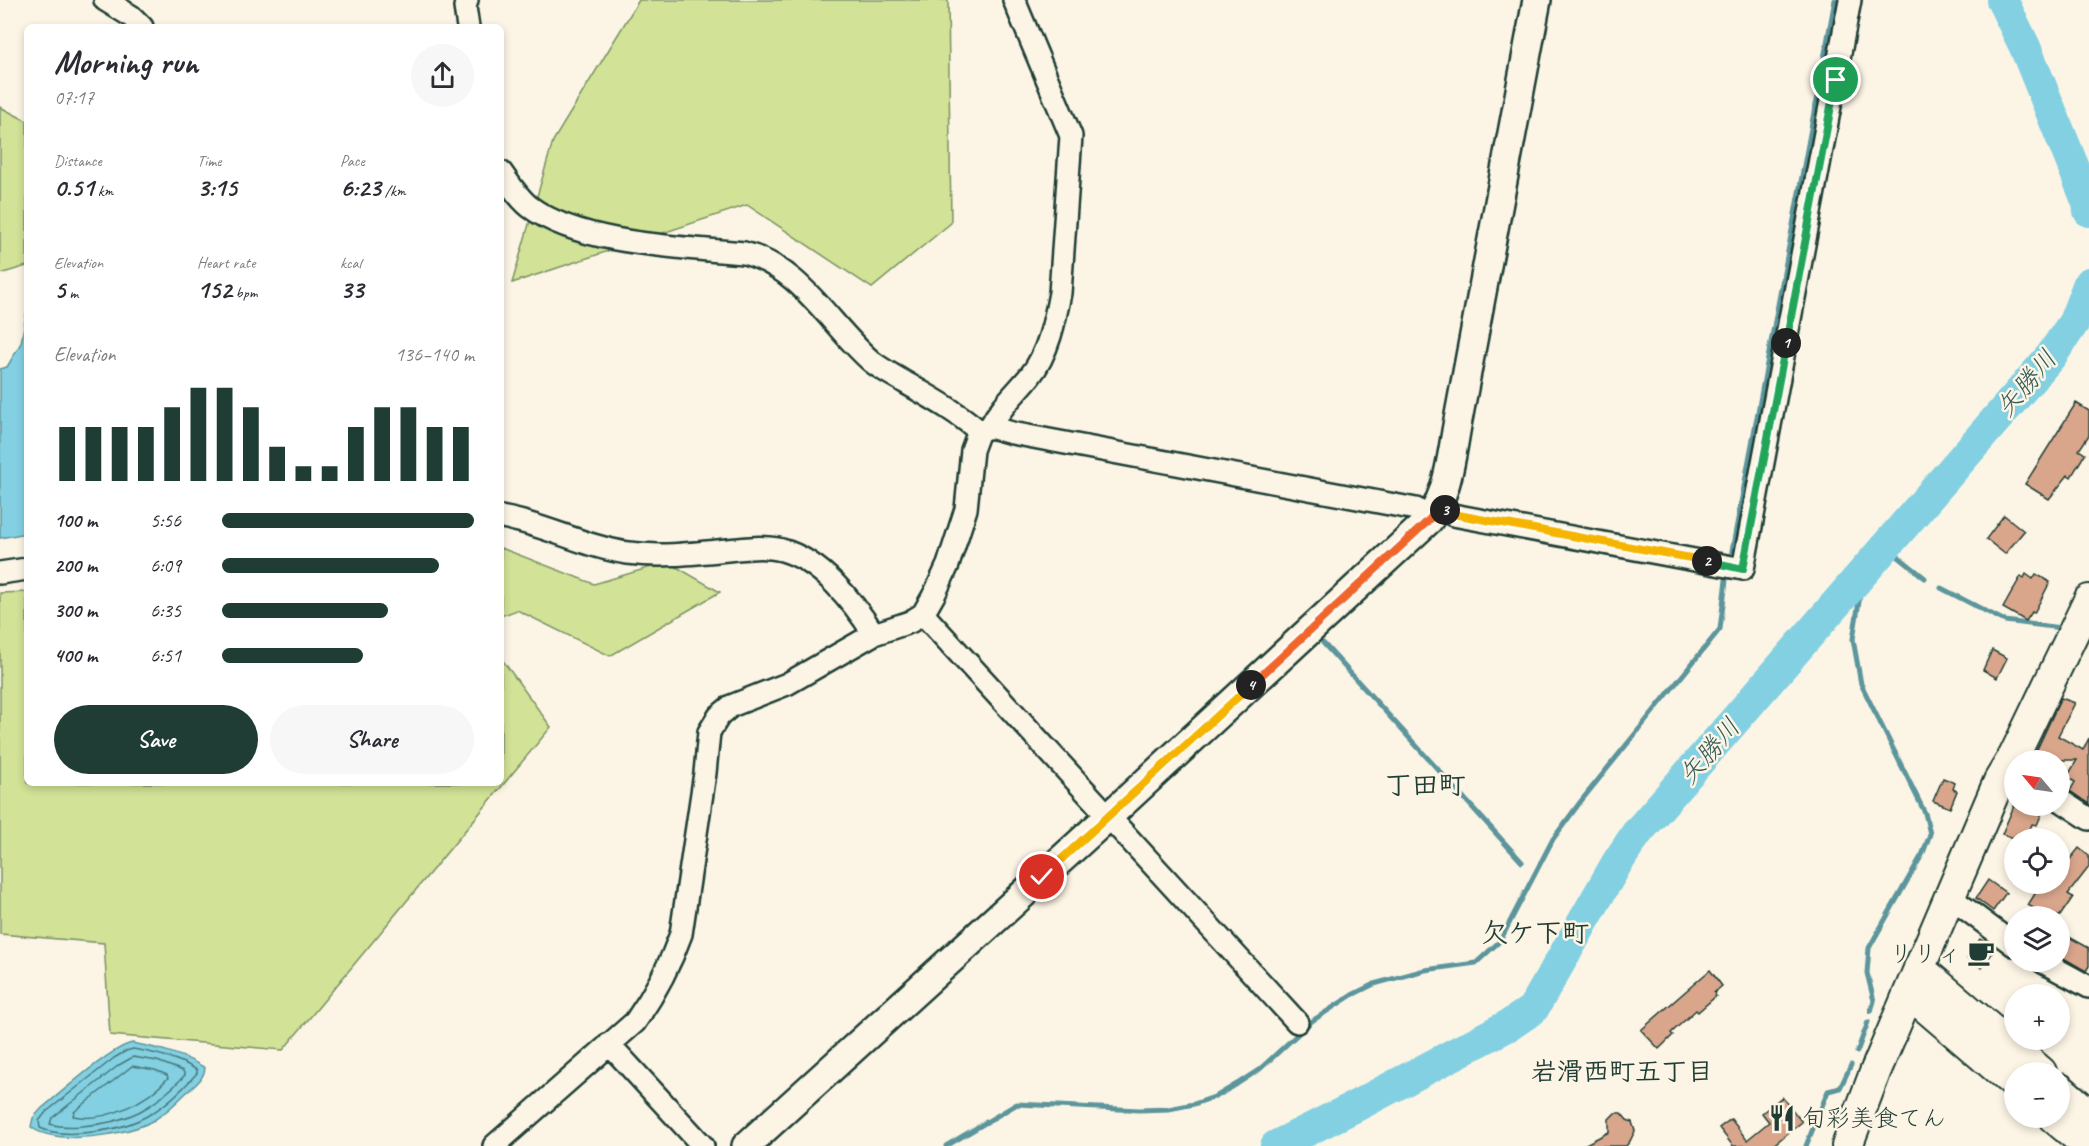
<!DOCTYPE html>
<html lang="en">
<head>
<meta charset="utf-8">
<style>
	:root { --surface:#fff; --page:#f7f7f7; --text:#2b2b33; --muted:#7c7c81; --accent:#1f3d34 }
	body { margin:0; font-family:Caveat,"Klee One",sans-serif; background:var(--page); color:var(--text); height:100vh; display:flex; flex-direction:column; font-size:22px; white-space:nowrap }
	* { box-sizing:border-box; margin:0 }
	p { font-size:20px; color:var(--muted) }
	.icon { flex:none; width:33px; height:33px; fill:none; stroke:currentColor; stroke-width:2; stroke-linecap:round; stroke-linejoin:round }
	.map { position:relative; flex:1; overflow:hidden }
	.panel { position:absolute; left:24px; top:24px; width:480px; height:762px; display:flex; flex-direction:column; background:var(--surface); border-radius:9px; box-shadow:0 3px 9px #0003 }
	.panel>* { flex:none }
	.needle { width:39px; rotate:299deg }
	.buttons { position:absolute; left:2004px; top:750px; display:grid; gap:12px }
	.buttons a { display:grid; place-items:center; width:66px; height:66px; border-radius:50%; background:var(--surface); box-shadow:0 3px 9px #0003; font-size:30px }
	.pin { position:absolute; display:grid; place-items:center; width:51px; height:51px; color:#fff; margin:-26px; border:3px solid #fff; border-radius:50%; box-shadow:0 2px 6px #0007 }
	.km { position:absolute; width:30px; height:30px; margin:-15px; border-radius:50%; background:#222; color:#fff; font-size:16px; line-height:30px; text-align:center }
	.round { display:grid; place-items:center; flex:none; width:63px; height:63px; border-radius:32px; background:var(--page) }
	.head { display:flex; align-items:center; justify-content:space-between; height:102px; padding:0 30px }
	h1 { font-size:33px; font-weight:700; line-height:45px }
	.figures { display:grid; grid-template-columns:repeat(3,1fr); gap:9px; height:102px; padding:6px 30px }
	.figures div { display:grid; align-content:center }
	.figures b { font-size:26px; font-weight:700 }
	.figures small { font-size:16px; font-weight:400 }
	.figures p { font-size:16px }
	.chart { height:168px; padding:12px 30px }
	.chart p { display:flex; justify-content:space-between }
	.chart svg { width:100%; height:108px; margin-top:6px; stroke:var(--accent); stroke-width:6 }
	.button { display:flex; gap:12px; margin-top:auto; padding:12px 30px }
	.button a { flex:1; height:69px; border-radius:36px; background:var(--accent); color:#fff; font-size:24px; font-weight:700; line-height:69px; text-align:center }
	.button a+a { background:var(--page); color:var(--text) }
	ul { padding:0 30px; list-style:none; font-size:20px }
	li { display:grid; grid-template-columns:96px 72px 1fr; align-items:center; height:45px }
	li i { height:15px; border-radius:8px; background:var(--accent) }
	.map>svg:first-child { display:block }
	.green { fill:#d2e296; stroke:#789065; stroke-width:1.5 }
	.water { fill:#83d0e2; stroke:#5b959c; stroke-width:1.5 }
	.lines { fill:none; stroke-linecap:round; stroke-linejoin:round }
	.shore { stroke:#47787a; stroke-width:1.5 }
	.stream { stroke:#5b959c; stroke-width:5 }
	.river { stroke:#83d0e2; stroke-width:32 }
	.building { fill:#d9a68c; stroke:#1f3d34; stroke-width:1.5 }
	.minor-casing { stroke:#1f3d34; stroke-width:26 }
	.tertiary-casing { stroke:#1f3d34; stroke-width:32 }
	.secondary-casing { stroke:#1f3d34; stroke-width:34 }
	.minor { stroke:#fcf5e5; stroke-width:21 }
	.tertiary { stroke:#fcf5e5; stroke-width:27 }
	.secondary { stroke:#fcf5e5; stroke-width:30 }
	.split-1-casing { stroke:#fff; stroke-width:12 }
	.split-2-casing { stroke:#fff; stroke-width:12 }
	.split-3-casing { stroke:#fff; stroke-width:12 }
	.split-4-casing { stroke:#fff; stroke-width:12 }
	.split-5-casing { stroke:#fff; stroke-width:12 }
	.split-1 { stroke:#22a559; stroke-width:8 }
	.split-2 { stroke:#22a559; stroke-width:8 }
	.split-3 { stroke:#f5b400; stroke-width:8 }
	.split-4 { stroke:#f0652b; stroke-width:8 }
	.split-5 { stroke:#f5b400; stroke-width:8 }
	.labels { text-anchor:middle; stroke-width:5; stroke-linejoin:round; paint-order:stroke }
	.poi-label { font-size:24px; fill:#1f3d34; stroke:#fcf5e5; text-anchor:end }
	.water-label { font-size:26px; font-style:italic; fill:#335a57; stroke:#fcf5e5 }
	.neighbourhood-label { font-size:26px; font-weight:bold; fill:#1f3d34; stroke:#fcf5e5 }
	.quarter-label { font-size:27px; font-weight:bold; fill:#1f3d34; stroke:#fcf5e5 }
</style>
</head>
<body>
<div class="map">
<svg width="2089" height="1146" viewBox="0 0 2089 1146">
	<rect width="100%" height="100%" fill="#fcf5e5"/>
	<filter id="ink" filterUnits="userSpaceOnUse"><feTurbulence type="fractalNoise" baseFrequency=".0167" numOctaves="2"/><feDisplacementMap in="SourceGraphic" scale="12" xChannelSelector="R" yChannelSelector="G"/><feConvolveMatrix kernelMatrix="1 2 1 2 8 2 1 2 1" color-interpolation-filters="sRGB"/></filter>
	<g filter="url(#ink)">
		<!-- green -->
		<path class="green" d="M639 0H948L951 223 872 288 747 205 512 283 553 141Z
			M0 107 27 121V266L0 274Z
			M501 548 594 584 668 562 720 592 610 656 517 610 501 616Z
			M27 592V783H501V658L551 727 283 1050 110 1035 104 943 0 934V593Z"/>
		<!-- water -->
		<path class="water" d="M27 310V533L0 538V369L7 367 21 343Z
			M132 1043C158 1048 183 1054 205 1068 204 1079 194 1086 186 1093 176 1103 166 1113 154 1120 128 1136 54 1146 31 1127L33 1118 42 1108C62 1092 110 1048 132 1043Z"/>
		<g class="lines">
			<!-- shore -->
			<path class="shore" d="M133 1049C155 1053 178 1058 197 1070V1073C163 1112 134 1130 81 1133 67 1134 53 1134 40 1128L39 1121 46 1112 114 1058 126 1051Z
				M133 1057 157 1061 183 1071 185 1075C155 1108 127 1123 82 1126 71 1127 60 1127 50 1124L52 1118 119 1065Z
				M132 1066 155 1070 167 1075 168 1078C147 1102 105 1123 73 1116L74 1112Z"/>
			<!-- stream -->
			<path class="stream" d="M1885 546 1925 578
				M1732 551 1835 0
				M1941 588 2005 621 2061 628
				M1323 643 1522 862
				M1871 1011 1874 1001 1867 973 1869 948 1923 853 1930 834 1925 813 1861 684 1853 639 1860 595 1877 555
				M1857 1052 1868 1022
				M946 1146 1017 1104 1139 1110 1169 1109 1194 1104 1217 1096 1237 1084 1260 1069 1312 1021 1352 995 1374 984 1425 970 1476 963 1500 941 1553 839 1581 801 1720 629 1726 580
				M1806 1146 1828 1091 1840 1088 1851 1065"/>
			<!-- river -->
			<path class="river" d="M2002 0 2025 47 2088 203 2089 211
				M1276 1146 1356 1106 1511 1024 1533 1009 1617 863 1637 833 2051 356 2074 322 2089 283"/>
		</g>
		<!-- building -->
		<path class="building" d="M2076 403 2089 411V435L2079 450 2085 454 2071 477 2068 475 2049 499 2025 484Z
			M2004 515 2024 531 2005 554 1986 539Z
			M2026 574 2033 579 2036 574 2050 582 2034 613 2032 612 2026 621 2003 608 2021 576 2024 578Z
			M1992 650 2007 658 1997 678 1983 670Z
			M2061 698 2075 703 2058 736 2083 750 2089 738V804L2070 791 2075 782 2067 777 2077 760H2032Z
			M1943 778 1955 783 1953 789 1957 791 1950 808 1933 801Z
			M2014 806H2045L2037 825 2032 824 2027 838H2014L2002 834Z
			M2079 848 2089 856V867L2068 894 2073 897 2060 916H2047L2028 905 2041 884H2060V856L2067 863Z
			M1988 880 2006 893 1993 911 1976 898Z
			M2060 932 2089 948V966L2086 971 2060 956Z
			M1980 939 1995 949 1982 968 1967 958Z
			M1710 970 1722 986 1714 993 1716 996 1698 1012 1696 1010 1671 1033 1673 1035 1659 1049 1641 1030Z
			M1782 1097 1802 1122 1772 1146H1733L1719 1128 1731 1119 1747 1140 1769 1122 1762 1113Z
			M1615 1113H1621L1627 1120 1632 1122 1635 1131 1630 1141 1626 1146H1582L1609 1132V1119Z"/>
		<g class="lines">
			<defs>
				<path id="minor" d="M105 0 131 16 142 27
					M467 0 465 7 468 27
					M501 172C509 183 519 199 530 207 581 245 682 247 744 253 801 268 829 324 871 361 882 370 895 376 906 383 932 398 957 412 979 431
					M990 427C1000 407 1016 393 1030 376 1048 354 1055 320 1060 293L1071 136 1014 0
					M1439 507 1453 515 1743 569 1850 0
					M501 517C545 524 584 547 628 553 658 557 688 554 718 551 738 549 762 545 782 550 822 561 853 602 874 634
					M0 573 27 569
					M923 614 1297 1022
					M2060 800 2089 819
					M1950 897 2014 945
					M2043 962 2089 987
					M609 1044 703 1146
					M494 1146 635 1022C654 995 670 965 681 934L705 773 709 732 719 716 731 706 787 684 874 634 910 622 923 614 935 593 948 565 966 509 972 450 979 431 990 427 1012 433 1416 509 1429 520"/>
				<path id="tertiary" d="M746 1146 1108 817 1429 520C1450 490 1452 449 1459 415L1537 0"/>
				<path id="secondary" d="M1919 968 2041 1072
					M1909 993 2014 1083
					M2060 1089 2089 1114
					M2054 1118 2088 1146
					M1847 1146 1876 1070 1999 781 2014 756 2089 600"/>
			</defs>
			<!-- minor casing -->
			<use href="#minor" class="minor-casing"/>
			<!-- tertiary casing -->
			<use href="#tertiary" class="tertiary-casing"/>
			<!-- secondary casing -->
			<use href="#secondary" class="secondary-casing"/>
			<!-- minor -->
			<use href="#minor" class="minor"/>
			<!-- tertiary -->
			<use href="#tertiary" class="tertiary"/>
			<!-- secondary -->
			<use href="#secondary" class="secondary"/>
		</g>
	</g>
	<g class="lines" filter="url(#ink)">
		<defs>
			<path id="split-1" d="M1786 343 1836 80"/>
			<path id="split-2" d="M1707 561 1743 569 1786 343"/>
			<path id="split-3" d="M1445 510 1453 514 1707 561"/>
			<path id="split-4" d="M1251 685 1429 520 1439 507 1445 510"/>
			<path id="split-5" d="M1042 877 1251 685"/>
		</defs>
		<!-- split-1 casing -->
		<use href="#split-1" class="split-1-casing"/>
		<!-- split-2 casing -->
		<use href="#split-2" class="split-2-casing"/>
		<!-- split-3 casing -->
		<use href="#split-3" class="split-3-casing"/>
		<!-- split-4 casing -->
		<use href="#split-4" class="split-4-casing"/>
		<!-- split-5 casing -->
		<use href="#split-5" class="split-5-casing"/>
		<!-- split-1 -->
		<use href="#split-1" class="split-1"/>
		<!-- split-2 -->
		<use href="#split-2" class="split-2"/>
		<!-- split-3 -->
		<use href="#split-3" class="split-3"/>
		<!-- split-4 -->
		<use href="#split-4" class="split-4"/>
		<!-- split-5 -->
		<use href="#split-5" class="split-5"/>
	</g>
	<!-- icons -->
	<defs>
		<symbol id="cafe-bare" viewBox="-9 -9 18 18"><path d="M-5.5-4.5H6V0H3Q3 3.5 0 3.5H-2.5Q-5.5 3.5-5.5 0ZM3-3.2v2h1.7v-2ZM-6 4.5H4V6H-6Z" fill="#1f3d34" stroke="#fcf5e5" stroke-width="2.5" paint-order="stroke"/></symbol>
		<symbol id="restaurant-bare" viewBox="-9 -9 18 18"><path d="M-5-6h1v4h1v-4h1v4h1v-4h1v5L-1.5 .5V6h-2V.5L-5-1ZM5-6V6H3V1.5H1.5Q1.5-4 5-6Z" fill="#1f3d34" stroke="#fcf5e5" stroke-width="2.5" paint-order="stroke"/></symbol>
	</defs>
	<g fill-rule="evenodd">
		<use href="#cafe-bare" x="1962" y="934" width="38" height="38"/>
		<use href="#restaurant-bare" x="1763" y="1099" width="38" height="38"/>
	</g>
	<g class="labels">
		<!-- poi labels -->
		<g class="poi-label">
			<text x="1961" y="961">リリィ</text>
			<text x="1802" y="1126" text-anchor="start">旬彩美食てん</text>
		</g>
		<!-- water labels -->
		<g class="water-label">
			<text transform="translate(2026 383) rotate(-50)" y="9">矢勝川</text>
			<text transform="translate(1709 751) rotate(-49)" y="9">矢勝川</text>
		</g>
		<!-- neighbourhood labels -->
		<g class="neighbourhood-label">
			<text x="1622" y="1080">岩滑西町五丁目</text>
		</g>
		<!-- quarter labels -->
		<g class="quarter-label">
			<text x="1425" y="794">丁田町</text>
			<text x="1535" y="942">欠ケ下町</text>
		</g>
	</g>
</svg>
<div class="buttons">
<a><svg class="needle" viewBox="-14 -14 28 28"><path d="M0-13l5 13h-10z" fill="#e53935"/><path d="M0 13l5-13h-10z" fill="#7c7c81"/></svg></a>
<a><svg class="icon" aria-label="locate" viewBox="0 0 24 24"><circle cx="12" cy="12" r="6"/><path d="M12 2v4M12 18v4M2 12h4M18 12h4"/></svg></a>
<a><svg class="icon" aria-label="layers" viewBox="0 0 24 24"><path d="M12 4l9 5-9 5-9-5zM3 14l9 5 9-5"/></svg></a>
<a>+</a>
<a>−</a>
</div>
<div class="pin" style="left:1836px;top:80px;background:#1e9e55"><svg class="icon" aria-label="arrive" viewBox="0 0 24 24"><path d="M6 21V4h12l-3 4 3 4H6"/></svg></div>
<div class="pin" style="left:1042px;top:877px;background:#d93025"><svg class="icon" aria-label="check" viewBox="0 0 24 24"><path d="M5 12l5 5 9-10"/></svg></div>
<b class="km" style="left:1786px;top:343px">1</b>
<b class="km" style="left:1707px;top:561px">2</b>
<b class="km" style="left:1445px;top:510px">3</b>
<b class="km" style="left:1251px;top:685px">4</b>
<section class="panel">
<div class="head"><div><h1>Morning run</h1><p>07:17</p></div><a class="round"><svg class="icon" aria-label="share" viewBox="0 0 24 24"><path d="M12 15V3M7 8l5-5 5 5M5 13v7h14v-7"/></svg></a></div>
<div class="figures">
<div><p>Distance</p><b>0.51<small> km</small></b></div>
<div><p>Time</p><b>3:15</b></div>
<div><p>Pace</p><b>6:23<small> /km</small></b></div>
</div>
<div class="figures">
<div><p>Elevation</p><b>5<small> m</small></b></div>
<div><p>Heart rate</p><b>152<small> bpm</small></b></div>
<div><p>kcal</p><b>33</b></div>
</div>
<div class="chart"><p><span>Elevation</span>136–140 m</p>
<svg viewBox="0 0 160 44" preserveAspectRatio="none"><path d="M5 44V22M15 44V22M25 44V22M35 44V22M45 44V14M55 44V6M65 44V6M75 44V14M85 44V30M95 44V38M105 44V38M115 44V22M125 44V14M135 44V14M145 44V22M155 44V22"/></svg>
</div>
<ul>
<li><b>100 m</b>5:56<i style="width:100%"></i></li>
<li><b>200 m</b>6:09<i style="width:86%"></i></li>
<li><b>300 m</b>6:35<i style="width:66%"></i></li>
<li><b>400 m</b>6:51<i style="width:56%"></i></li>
</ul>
<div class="button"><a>Save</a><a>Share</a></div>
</section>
</div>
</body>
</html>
